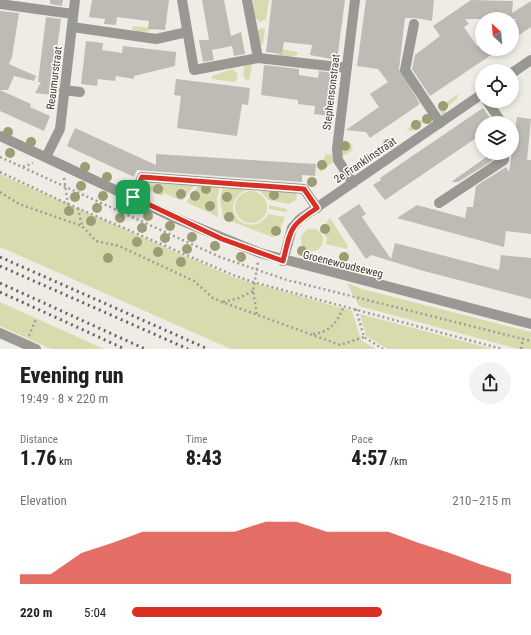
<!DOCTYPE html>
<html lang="en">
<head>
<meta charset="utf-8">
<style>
	:root { --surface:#fff; --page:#f2f2f2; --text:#202124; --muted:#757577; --accent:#d93025 }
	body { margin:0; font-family:"Roboto Condensed",sans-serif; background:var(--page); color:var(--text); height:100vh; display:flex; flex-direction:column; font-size:15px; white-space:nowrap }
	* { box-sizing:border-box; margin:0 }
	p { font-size:13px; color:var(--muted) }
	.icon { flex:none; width:22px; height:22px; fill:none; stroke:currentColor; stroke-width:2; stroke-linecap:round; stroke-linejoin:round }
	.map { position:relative; height:349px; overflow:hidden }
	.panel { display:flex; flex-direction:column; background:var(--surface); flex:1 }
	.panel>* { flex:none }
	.needle { width:26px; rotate:334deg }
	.controls { position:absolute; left:475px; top:12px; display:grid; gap:8px }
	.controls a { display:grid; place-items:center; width:44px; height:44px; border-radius:50%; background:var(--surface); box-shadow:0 2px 6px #0003; font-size:20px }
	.pin { position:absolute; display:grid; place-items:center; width:34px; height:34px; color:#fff; margin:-17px; border-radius:8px; box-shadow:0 2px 6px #0006 }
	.round { display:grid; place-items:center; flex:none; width:42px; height:42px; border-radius:21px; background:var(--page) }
	.head { display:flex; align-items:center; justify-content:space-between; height:68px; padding:0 20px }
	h1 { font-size:22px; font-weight:800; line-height:30px }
	.stats { display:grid; grid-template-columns:repeat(3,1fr); gap:6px; height:68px; padding:4px 20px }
	.stats div { display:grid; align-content:center }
	.stats b { font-size:20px; font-weight:800 }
	.stats small { font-size:11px; font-weight:400 }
	.stats p { font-size:11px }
	.chart { height:112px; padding:8px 20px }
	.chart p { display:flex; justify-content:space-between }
	.chart svg { width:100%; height:72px; margin-top:4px; fill:var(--accent); opacity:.7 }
	ul { padding:0 20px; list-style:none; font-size:13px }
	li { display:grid; grid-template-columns:64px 48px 1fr; align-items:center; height:30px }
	li i { height:10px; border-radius:5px; background:var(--accent) }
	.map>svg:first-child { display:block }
	.green { fill:#d9dbae }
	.building { fill:#bebbb4 }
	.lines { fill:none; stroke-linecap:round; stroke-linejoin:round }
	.path { stroke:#a09e99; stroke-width:2.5; stroke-dasharray:2 3; stroke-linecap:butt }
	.minor { stroke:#999894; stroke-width:10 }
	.rail { stroke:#656460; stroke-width:3; stroke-dasharray:2 4; stroke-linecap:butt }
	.tree { fill:#9c9c75 }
	.route-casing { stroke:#fff; stroke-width:8 }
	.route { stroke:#d93025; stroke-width:5 }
	.labels { text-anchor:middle; stroke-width:3; stroke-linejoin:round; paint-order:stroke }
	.street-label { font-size:11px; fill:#3b3a37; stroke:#fdf9f2 }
</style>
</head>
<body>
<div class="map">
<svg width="531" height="349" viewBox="0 0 531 349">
	<rect width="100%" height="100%" fill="#efece5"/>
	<!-- green -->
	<path class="green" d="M253 0H269L266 19 260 22 255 18Z
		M133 26 150 28V30C144 33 138 33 132 29Z
		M261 28 265 29 263 44 260 46 257 36 258 30Z
		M276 48 297 52 298 54C292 59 281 57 274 53Z
		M246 63H252V65L249 81 244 78C243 73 243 68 246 63Z
		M232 69 238 74 237 80 234 82 212 79V76Z
		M458 94 457 99 444 109 447 114 443 116 440 111 441 106Z
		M425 117 430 118 433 123 429 125 426 121 411 131 406 130Z
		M341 141 351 143 353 150 345 155H341Z
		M326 154 332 155 333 162 320 172 319 169Z
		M0 174 233 277 352 311 361 340 376 349H231L0 247Z
		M142 182 195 184 182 201 164 193 162 196 141 186Z
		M200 184 220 186 217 199 218 217 186 202Z
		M223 186 246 190C231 196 228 215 243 223 253 227 263 224 268 214L285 217 278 235 272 237 223 218 220 199Z
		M254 189 296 192 297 197 296 200 289 204 268 200 260 191Z
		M235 207a16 16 0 1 1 32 0a16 16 0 1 1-32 0Z
		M269 205 287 209 286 212 269 209Z
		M330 218 348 246 347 249 326 244 327 238 321 230Z
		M301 240a11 11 0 1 1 22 0a11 11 0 1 1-22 0Z
		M347 283 362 289 531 332V349H518L359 306Z
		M0 302 104 349H51L0 326Z
		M360 314 493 349H388L366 336Z"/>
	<!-- building -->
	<path class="building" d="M50 0H63L62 6 50 4Z
		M92 0H169L165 30 148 29 149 21 117 17 116 25 104 24 105 19 89 17Z
		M202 0H224L231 36 241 32 245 54 234 56 232 46 212 50 214 60 203 62 199 40H209Z
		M272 0H345L337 60 310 55 312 45 284 42 282 54 266 52Z
		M366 0H434L432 21 415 18H405L399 69 420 104 370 138 366 132 346 130 379 107 370 94 388 82 378 69 357 66Z
		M471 0 513 1 512 13 531 1V27L512 40V22L517 19H465L469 24 464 27 477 46 482 42V49H500L430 96 412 69 415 55 440 36 433 26Z
		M0 11 19 13 12 57 9 64 36 76 34 81 14 76 8 90H0Z
		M46 17 61 19 53 79H55L53 95 35 93 41 82H38Z
		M86 41 103 43 102 50 122 53 123 46 176 52 175 66 134 76V79L116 76 115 81 98 79 97 86 81 84Z
		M264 65 299 69V75L318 78 319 71 335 73 330 116 314 114 315 106 298 104V100L261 95Z
		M176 79 250 88 248 105 242 104 237 136 177 128 181 96 174 95Z
		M0 90 31 104 30 107 50 116 44 131 0 111Z
		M483 108 494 123H482V134L385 200 373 185 381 180 380 178Z
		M517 117 531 119 527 160H531V234L506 231 504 247 397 218 417 205 465 218 467 207H473L476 186 506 167 509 172Z
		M75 128 156 165V154L316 164 315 176 302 175V182L137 170 134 177 67 146Z
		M492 153H496L498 157 458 182H451Z
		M359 204 366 214 362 217 391 259 395 243 499 270 501 255 531 258V299L420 270 371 255 366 259 338 218Z"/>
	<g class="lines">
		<!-- path -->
		<path class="path" d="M0 157 220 257 287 280 531 341
			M23 167 33 163
			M0 172 68 204 233 275 253 282 502 349
			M64 178 68 204
			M0 192 19 204 82 226 96 241 119 246 194 281 213 298 222 302 340 345 364 337
			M78 208 82 226
			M223 302 239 298 253 291
			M356 309 364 337 383 349
			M257 314 253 291 258 262
			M313 334C331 332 337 322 344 306
			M29 336 36 319
			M521 349 523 338"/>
		<!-- minor -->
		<path class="minor" d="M182 0 194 70 258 58 247 0
			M0 4 73 14
			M414 24 405 70 440 123
			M72 27 156 39 187 32
			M258 58 347 68
			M512 73 531 60
			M64 90 80 92
			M487 101 502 123
			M0 136 175 218 260 253 531 324
			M46 157 60 129 75 0
			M353 183 338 160 337 149 355 0
			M133 197 142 177 304 189 317 208
			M439 203 504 160V153
			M283 261 292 228 300 219 482 94
			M0 333 36 349"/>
		<!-- rail -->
		<path class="rail" d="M0 257 208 349
			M0 266 188 349
			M0 283 145 349
			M0 292 125 349"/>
	</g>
	<!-- trees -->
	<g class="tree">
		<circle cx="443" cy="106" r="5"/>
		<circle cx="427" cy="119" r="5"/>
		<circle cx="416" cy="125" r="5"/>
		<circle cx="8" cy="132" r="5"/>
		<circle cx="31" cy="142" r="5"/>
		<circle cx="388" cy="144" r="5"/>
		<circle cx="345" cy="146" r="5"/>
		<circle cx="10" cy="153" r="5"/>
		<circle cx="322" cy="165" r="5"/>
		<circle cx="85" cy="167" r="5"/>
		<circle cx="107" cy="177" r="5"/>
		<circle cx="312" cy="182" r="5"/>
		<circle cx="81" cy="186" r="5"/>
		<circle cx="158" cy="189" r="5"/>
		<circle cx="206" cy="189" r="5"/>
		<circle cx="181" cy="194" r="5"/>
		<circle cx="274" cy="195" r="5"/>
		<circle cx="103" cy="196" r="5"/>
		<circle cx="195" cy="196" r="5"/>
		<circle cx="75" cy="197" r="5"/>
		<circle cx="227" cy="197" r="5"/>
		<circle cx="125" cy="206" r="5"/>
		<circle cx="210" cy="206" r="5"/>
		<circle cx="97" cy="208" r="5"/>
		<circle cx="69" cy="211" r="5"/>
		<circle cx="148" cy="216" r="5"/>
		<circle cx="229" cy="217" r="5"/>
		<circle cx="120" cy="218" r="5"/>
		<circle cx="91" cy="221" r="5"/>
		<circle cx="170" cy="226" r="5"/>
		<circle cx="142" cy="228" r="5"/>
		<circle cx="325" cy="229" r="5"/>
		<circle cx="276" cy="231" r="5"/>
		<circle cx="192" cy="237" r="5"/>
		<circle cx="165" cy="238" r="5"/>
		<circle cx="137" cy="242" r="5"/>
		<circle cx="215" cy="246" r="5"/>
		<circle cx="187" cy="249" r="5"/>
		<circle cx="302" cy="251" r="5"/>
		<circle cx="158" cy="252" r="5"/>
		<circle cx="241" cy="257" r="5"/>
		<circle cx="344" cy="257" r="5"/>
		<circle cx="108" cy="258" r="5"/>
		<circle cx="181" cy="262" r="5"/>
	</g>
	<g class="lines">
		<defs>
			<path id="route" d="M142 177 304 189 317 208C289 226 291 229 283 261L222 239 133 197Z"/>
		</defs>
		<!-- route casing -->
		<use href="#route" class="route-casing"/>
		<!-- route -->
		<use href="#route" class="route"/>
	</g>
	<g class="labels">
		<!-- street labels -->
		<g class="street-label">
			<text transform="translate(54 78) rotate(-83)" y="4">Reaumurstraat</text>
			<text transform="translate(331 92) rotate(-83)" y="4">Stephensonstraat</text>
			<text transform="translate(365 160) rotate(-34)" y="4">2e Franklinstraat</text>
			<text transform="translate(343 264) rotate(14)" y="4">Groenewoudseweg</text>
		</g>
	</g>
</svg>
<div class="controls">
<a><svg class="needle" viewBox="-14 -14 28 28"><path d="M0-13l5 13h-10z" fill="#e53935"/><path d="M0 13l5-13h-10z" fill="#757577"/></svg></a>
<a><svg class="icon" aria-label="locate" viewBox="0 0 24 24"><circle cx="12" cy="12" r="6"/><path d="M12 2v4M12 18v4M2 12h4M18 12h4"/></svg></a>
<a><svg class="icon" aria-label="layers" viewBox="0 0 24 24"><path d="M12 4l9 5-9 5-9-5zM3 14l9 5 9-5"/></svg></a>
</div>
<div class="pin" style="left:133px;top:197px;background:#1e9e55"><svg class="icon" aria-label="arrive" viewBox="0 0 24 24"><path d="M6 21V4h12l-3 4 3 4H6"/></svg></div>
</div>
<section class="panel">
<div class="head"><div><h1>Evening run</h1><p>19:49 · 8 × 220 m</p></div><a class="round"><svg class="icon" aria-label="share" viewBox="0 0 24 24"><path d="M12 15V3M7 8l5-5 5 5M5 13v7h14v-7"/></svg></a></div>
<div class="stats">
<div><p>Distance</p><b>1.76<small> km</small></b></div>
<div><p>Time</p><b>8:43</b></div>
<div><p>Pace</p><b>4:57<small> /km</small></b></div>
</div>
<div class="chart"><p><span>Elevation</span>210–215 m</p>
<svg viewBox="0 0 160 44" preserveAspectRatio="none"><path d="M0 44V38L10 38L20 25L30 19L40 12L50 12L60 12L70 12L80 6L90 6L100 12L110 12L120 12L130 19L140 25L150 32L160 38V44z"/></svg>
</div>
<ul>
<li><b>220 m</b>5:04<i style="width:66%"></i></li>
</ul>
</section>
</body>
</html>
